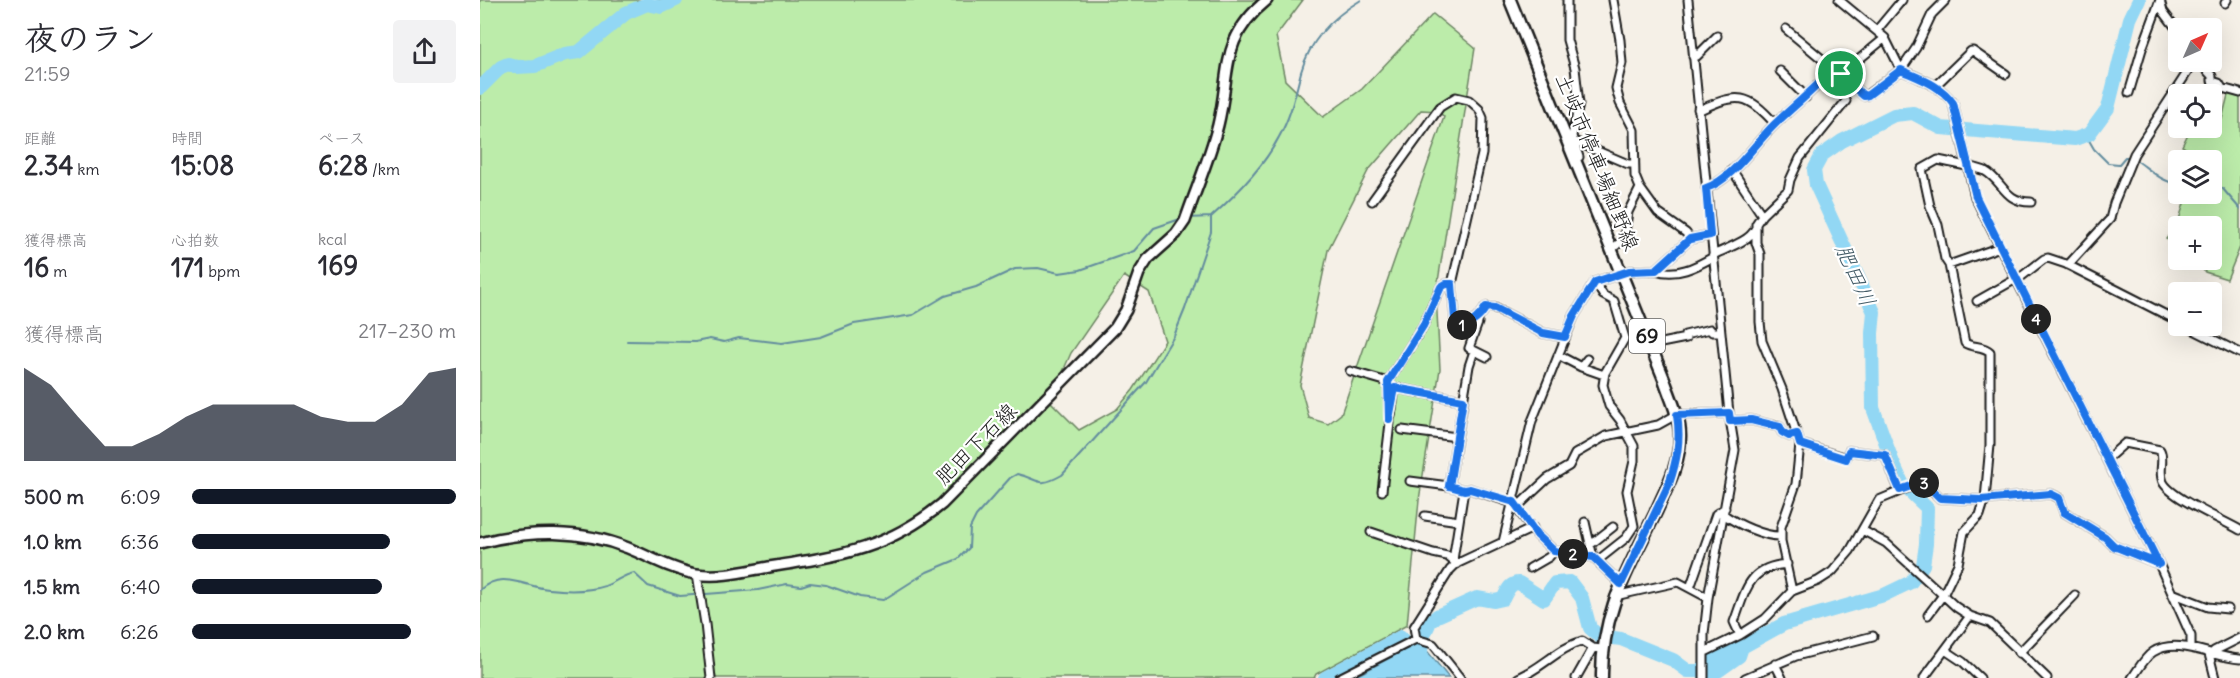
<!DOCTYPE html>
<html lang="ja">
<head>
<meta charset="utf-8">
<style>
	:root { --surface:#fff; --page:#f2f2f3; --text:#2b2b33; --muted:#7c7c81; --accent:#111827 }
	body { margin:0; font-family:Delius,"Klee One",sans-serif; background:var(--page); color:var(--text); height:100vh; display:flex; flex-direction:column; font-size:22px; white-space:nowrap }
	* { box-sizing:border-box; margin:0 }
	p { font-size:20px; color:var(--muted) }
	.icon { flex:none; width:33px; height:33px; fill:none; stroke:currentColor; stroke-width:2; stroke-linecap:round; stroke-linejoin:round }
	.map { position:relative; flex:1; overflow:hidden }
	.details { display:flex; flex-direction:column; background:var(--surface); width:480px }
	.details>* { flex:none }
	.needle { width:39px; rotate:45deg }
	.controls { position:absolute; left:1688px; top:18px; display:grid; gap:12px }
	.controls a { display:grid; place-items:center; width:54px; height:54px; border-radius:6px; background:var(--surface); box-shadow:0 6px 24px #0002; font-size:30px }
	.pin { position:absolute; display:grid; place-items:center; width:51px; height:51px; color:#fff; margin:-26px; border:3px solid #fff; border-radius:50%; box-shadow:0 2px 6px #0007 }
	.km { position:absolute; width:30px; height:30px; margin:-15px; border-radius:50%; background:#222; color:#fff; font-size:16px; line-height:30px; text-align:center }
	.round { display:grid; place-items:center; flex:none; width:63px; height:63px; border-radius:6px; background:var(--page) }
	.summary { display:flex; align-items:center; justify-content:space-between; height:102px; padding:0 24px }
	h1 { font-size:33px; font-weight:700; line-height:45px }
	.metrics { display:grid; grid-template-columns:repeat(3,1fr); gap:9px; height:102px; padding:6px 24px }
	.metrics div { display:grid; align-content:center }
	.metrics b { font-size:26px; font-weight:700 }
	.metrics small { font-size:16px; font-weight:400 }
	.metrics p { font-size:16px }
	.chart { height:168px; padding:12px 24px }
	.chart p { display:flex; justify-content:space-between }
	.chart svg { width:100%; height:108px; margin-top:6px; fill:var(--accent); opacity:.7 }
	ul { padding:0 24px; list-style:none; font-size:20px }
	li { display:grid; grid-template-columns:96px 72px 1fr; align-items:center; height:45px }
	li i { height:15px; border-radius:8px; background:var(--accent) }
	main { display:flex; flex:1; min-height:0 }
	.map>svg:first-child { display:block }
	.green { fill:#bcecaa; stroke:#6c8463; stroke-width:1.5; fill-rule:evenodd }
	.water { fill:#92d7f4; stroke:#638c9e; stroke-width:1.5 }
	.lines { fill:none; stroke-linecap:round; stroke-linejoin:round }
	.stream { stroke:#638c9e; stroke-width:2 }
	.river { stroke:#92d7f4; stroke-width:14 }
	.street-casing { stroke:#1c1c1c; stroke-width:11 }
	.secondary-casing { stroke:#1c1c1c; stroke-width:14 }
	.primary-casing { stroke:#1c1c1c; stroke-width:15 }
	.street { stroke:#fff; stroke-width:7 }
	.secondary { stroke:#fff; stroke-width:9 }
	.primary { stroke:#fff; stroke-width:10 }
	.route-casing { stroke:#fff; stroke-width:12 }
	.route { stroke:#1a73e8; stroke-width:8 }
	.labels { text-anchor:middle; stroke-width:4.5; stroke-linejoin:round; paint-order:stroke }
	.shield { fill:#fff; stroke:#606060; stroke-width:1.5 }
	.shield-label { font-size:20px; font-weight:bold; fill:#1c1c1c }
	.street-label { font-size:21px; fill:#1c1c1c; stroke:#fff }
	.water-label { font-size:22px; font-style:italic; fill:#455d68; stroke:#fff }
</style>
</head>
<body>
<main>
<section class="details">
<div class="summary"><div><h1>夜のラン</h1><p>21:59</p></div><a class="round"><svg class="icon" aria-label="share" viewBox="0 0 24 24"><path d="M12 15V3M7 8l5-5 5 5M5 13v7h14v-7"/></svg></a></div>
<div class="metrics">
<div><p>距離</p><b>2.34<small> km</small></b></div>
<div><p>時間</p><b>15:08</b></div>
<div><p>ペース</p><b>6:28<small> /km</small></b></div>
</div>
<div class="metrics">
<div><p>獲得標高</p><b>16<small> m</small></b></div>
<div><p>心拍数</p><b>171<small> bpm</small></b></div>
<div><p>kcal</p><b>169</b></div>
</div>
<div class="chart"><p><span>獲得標高</span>217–230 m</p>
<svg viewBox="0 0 160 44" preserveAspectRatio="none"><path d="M0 44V6L10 13L20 26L30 38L40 38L50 33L60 26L70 21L80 21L90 21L100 21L110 26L120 28L130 28L140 21L150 8L160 6V44z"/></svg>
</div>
<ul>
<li><b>500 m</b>6:09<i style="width:100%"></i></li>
<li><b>1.0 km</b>6:36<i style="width:75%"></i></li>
<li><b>1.5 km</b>6:40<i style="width:72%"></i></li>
<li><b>2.0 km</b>6:26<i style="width:83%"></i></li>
</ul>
</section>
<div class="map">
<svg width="1760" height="678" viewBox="0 0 1760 678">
	<rect width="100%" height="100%" fill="#f5f0e7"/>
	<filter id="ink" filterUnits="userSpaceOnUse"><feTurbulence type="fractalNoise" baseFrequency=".0167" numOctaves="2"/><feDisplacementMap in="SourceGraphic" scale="12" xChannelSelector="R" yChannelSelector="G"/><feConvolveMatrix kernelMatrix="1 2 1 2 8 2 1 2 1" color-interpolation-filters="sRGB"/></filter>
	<g filter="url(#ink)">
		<!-- green -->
		<path class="green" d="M0 0H823L796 36 805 80 843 117 882 89 953 14 995 48 956 294 960 369 939 500 927 625 836 674 834 678H0ZM941 110 958 111 964 117 861 414 848 424 829 418 820 385 848 250 888 171ZM644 276 669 292 685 341 653 390 637 409 599 430 570 401 591 353Z
			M1760 94V247L1747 279 1725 272 1715 260H1731V226H1698V245L1686 239 1697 226 1707 194H1731V160H1724L1702 146 1711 128H1731V121L1742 119 1748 95Z"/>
		<!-- water -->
		<path class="water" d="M930 647 948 652 969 678H872Z"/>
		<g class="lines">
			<!-- stream -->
			<path class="stream" d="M1606 135 1614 149 1628 163 1639 164 1645 157H1651C1667 166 1678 181 1698 184
				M1731 181 1743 189 1760 209
				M708 218 731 217C757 194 783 168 799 137 811 116 815 95 821 72 830 40 854 16 881 0
				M147 341 215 342 230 339 244 342 259 338 302 343 341 337 374 324 433 315 465 296 496 287 535 269 558 268 579 273 600 270 654 251 674 228 703 218
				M0 590C21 569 45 587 69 589 86 591 109 591 125 586 136 582 143 575 154 573L168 586 200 596 278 590 307 584 321 586 330 583 346 585 380 597 403 600 447 572 478 559 489 548 490 528 496 516 530 478 537 474C560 479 557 489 582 475L666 382 694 336 705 309 731 232V217"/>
			<!-- river -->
			<path class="river" d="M0 88 21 67 28 64 37 67 55 66 85 54 99 52 146 13 167 4 181 7 196 0
				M845 678 921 637 932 649 941 652 942 639 950 622 957 616 997 598 1014 601 1023 599C1027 592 1029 583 1039 583L1064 599 1075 583 1090 582 1102 598 1110 628 1119 636 1141 639 1193 660 1208 671H1220L1234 657 1241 652 1262 647
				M1228 678 1259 656 1262 647 1304 624 1404 595 1431 582 1443 565 1446 544 1447 508 1423 485 1413 463 1393 408 1392 333 1394 312 1336 185 1334 170 1342 155 1362 141 1414 115 1433 113 1461 128 1595 139 1609 134 1628 108 1650 19 1659 0"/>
			<defs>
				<path id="street" d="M1087 0V40L1095 68 1099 104 1092 136 1099 157
					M1133 0 1140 40 1142 63 1136 88 1140 103 1154 130 1155 176 1160 188 1178 213 1206 233 1210 239
					M1208 0 1249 413 1255 450 1228 598 1224 634V678
					M1359 0 1405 38 1421 70C1441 79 1460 85 1473 103L1495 197 1679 564 1711 636V647
					M1680 0 1683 11 1698 31
					M1745 3 1747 0
					M1306 29 1354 69
					M1397 30 1422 0
					M1213 57 1217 56 1237 36
					M1719 62 1732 76V81L1739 83 1742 88 1760 93
					M1300 71 1326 97
					M1361 74 1405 38
					M1456 85 1491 51H1493L1526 74
					M1649 93 1662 49 1680 0
					M1218 109H1222C1257 93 1268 93 1295 124
					M1094 141 1148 164H1153
					M1252 170 1282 215 1276 224V243L1280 254V322L1282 341 1302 389 1320 444 1316 484 1301 527V541L1312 591
					M1226 188C1252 180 1275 143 1295 124 1315 105 1335 89 1354 69L1384 96 1387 95 1421 70 1436 48 1452 14 1466 0
					M892 201 960 107 976 97 989 100 999 109 1003 118 1002 154 972 284 975 320 981 325C992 325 1001 316 1006 307L1015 308 1063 333 1085 337
					M1282 215 1308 190 1310 180 1320 158 1366 101
					M1520 247 1469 265 1485 343C1493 348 1503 345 1510 352V445L1505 499 1500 515 1484 532 1478 564 1463 595 1476 607 1490 616 1510 623 1567 678
					M1132 249 1144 239 1148 212 1160 188
					M1233 255C1245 249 1270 241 1275 229
					M1586 264 1588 265 1630 219 1634 203 1654 154 1714 62
					M1469 265 1465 259 1458 225 1450 206 1442 169 1458 160C1463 161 1501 169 1505 171 1524 182 1524 202 1551 202
					M1176 270C1196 277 1216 267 1233 257
					M1537 280 1564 259 1568 258 1586 264 1698 321
					M1115 282 1123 295 1134 301 1145 338 1125 373 1123 385 1129 406 1140 420 1154 446V461L1147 491 1154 526 1146 538 1117 561
					M1497 301 1536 279
					M998 318V323L989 348 1007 357
					M1706 326 1760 353
					M1169 343 1176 344 1206 338 1205 335 1230 329 1232 332H1241
					M994 351 989 366 969 486 984 490 990 489 1033 503
					M1078 355 1101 367 1107 359
					M1101 367 1124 375
					M870 371 908 382 943 326 961 287 966 284H972
					M911 416 915 388 983 400
					M1250 421 1271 420 1300 427 1302 432 1309 436 1317 434
					M922 430 977 437
					M1320 444 1366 458 1369 451 1405 455 1420 491
					M1627 459 1645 443 1680 450C1685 460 1678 471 1683 482 1691 498 1743 520 1760 530
					M930 481 969 486
					M902 491 910 423 908 382
					M1035 506 1057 535 1074 551 1113 557 1141 584
					M1036 508 1067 479 1089 466 1095 454 1126 436 1178 425 1196 415 1249 413
					M1243 514C1257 524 1285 537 1301 536
					M945 516 979 521
					M1105 522 1113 557
					M1382 530 1406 543 1463 595 1448 615
					M891 532 953 553 967 556 977 564
					M1023 542 1053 528
					M1110 545 1133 527
					M973 560 984 490
					M1050 568 1069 557 1074 551
					M217 574 225 624 231 678
					M1210 588 1236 514 1245 508
					M1692 593 1728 607 1748 609
					M1135 596 1198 582 1228 598
					M1260 635 1254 622C1266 590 1268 567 1307 564
					M936 639 953 644 980 678
					M1465 650 1483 662 1500 678
					M1225 652 1260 635 1285 619 1312 591 1338 581 1352 572 1370 551 1399 500 1442 482 1445 483 1460 498 1501 500 1571 494 1579 498 1584 512 1625 537 1634 546 1679 564
					M1539 653 1595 595
					M1729 654 1735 678
					M1732 655 1734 651 1760 638
					M1295 664 1302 678
					M859 678 936 639 934 627 970 570 976 564 1023 542 1052 421 1094 316 1115 282 1149 271 1176 270 1210 239 1230 235
					M1038 678C1061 669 1078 648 1102 641L1113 648 1122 649
					M1096 678 1113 648
					M1265 678 1316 656 1393 636
					M1444 678 1490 616
					M1652 678C1658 670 1664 658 1673 652 1698 636 1733 658 1760 659"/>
				<path id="secondary" d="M0 543C48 530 101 529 148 548 170 557 193 570 216 574 240 578 266 571 289 567 358 556 406 550 462 504L635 328 646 310 659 273 668 259 696 234 705 221C716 189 730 157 738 125 751 72 739 39 787 0"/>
				<path id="primary" d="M1030 0 1184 379C1190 397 1200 417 1200 436 1200 464 1186 489 1175 514 1148 570 1121 613 1122 678"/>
			</defs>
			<!-- street casing -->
			<use href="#street" class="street-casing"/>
			<!-- secondary casing -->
			<use href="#secondary" class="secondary-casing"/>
			<!-- primary casing -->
			<use href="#primary" class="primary-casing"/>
			<!-- street -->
			<use href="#street" class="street"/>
			<!-- secondary -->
			<use href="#secondary" class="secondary"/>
			<!-- primary -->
			<use href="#primary" class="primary"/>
		</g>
	</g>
	<g class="lines" filter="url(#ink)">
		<defs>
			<path id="route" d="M1353 69 1384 96 1388 95 1421 70C1441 79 1460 85 1473 103L1496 197 1679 564 1634 546 1625 537 1584 512 1579 498 1571 494 1501 500 1460 498 1445 483 1442 482 1420 490 1405 455 1369 451 1366 459 1320 444 1317 434 1309 436 1302 432 1300 427 1271 420 1250 421 1249 413 1197 415C1201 440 1197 460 1189 484L1141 584 1113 557 1074 551 1057 535 1034 502 990 489 984 490 969 486 983 400 915 388 909 419 908 382 943 326 961 287 966 284H972L975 320 981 325C992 325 1001 316 1006 307L1015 308 1063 333 1085 337 1094 316 1115 282 1149 271 1176 270 1210 239 1230 235 1226 188C1252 180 1275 143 1295 124 1315 105 1335 89 1353 69Z"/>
		</defs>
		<!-- route casing -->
		<use href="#route" class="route-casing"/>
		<!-- route -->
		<use href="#route" class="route"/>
	</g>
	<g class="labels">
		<!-- shield labels -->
		<rect class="shield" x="1149" y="319" width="36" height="34" rx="4.5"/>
		<g class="shield-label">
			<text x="1167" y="343">69</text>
		</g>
		<!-- street labels -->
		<g class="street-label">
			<text transform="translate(1117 162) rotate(68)" y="7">土岐市停車場細野線</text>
			<text transform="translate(496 444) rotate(-45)" y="7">肥田下石線</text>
		</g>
		<!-- water labels -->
		<g class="water-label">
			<text transform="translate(1376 275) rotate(66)" y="8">肥田川</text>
		</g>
	</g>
</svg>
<div class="controls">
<a><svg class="needle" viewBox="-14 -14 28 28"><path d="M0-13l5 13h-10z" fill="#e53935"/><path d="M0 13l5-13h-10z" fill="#7c7c81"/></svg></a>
<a><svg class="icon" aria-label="locate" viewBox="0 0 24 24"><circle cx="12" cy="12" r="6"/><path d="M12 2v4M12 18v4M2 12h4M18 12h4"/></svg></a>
<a><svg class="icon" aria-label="layers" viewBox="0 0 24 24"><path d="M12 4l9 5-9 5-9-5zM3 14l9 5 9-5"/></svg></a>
<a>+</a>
<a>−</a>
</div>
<div class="pin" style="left:1361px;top:74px;background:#1e9e55"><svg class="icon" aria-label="arrive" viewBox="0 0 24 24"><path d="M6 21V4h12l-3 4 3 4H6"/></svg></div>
<b class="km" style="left:982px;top:325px">1</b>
<b class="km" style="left:1093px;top:554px">2</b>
<b class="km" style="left:1444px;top:483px">3</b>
<b class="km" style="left:1556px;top:319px">4</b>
</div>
</main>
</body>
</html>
